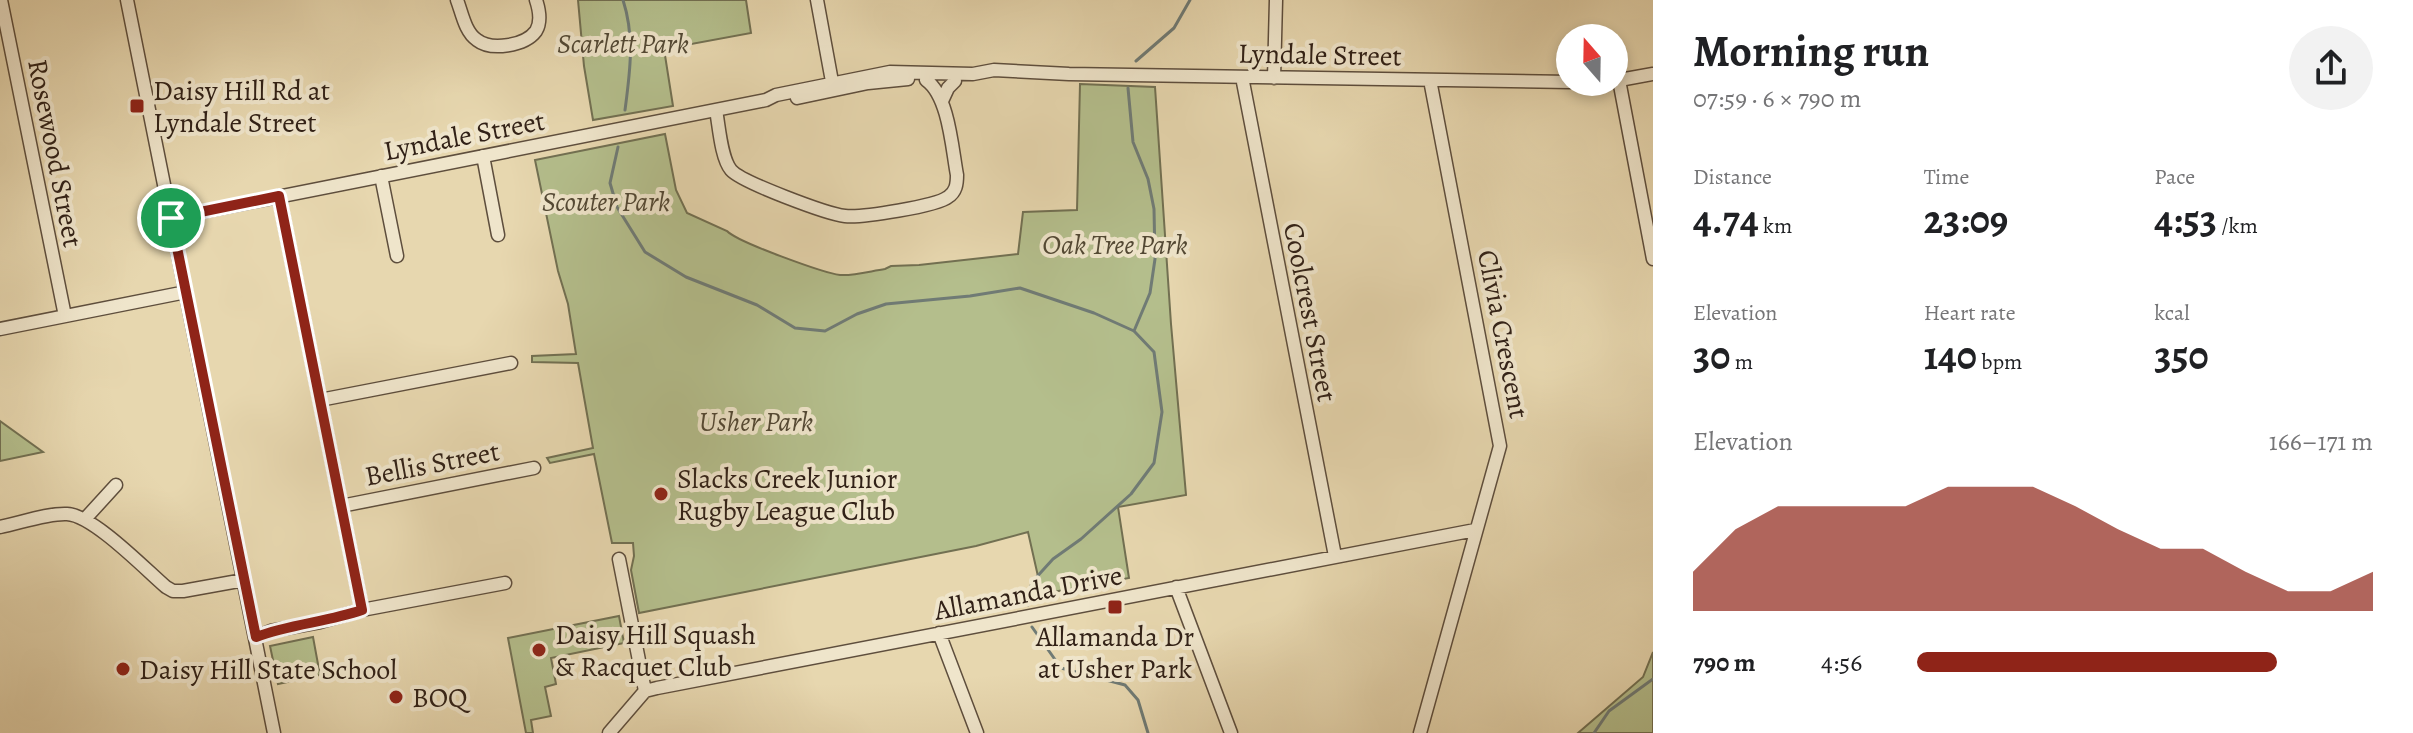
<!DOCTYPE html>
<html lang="en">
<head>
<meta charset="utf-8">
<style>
	:root { --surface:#fff; --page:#f2f2f2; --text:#202124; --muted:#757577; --accent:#8f2418 }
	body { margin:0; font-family:Alegreya,serif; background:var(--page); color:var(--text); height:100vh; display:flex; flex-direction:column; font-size:30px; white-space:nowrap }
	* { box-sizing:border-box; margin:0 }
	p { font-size:26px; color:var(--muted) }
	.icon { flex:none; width:44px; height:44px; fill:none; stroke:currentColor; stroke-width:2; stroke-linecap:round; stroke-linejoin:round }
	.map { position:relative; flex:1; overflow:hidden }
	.side { display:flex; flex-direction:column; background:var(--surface); width:760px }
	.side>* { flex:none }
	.needle { width:52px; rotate:340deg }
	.tools { position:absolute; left:1556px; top:24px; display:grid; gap:16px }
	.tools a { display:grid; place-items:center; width:72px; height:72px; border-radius:50%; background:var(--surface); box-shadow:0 4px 12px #0003; font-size:40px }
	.pin { position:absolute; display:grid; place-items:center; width:68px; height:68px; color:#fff; margin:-34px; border:4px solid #fff; border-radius:50%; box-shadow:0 2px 8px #0007 }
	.round { display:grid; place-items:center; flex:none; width:84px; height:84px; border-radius:42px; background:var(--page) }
	.head { display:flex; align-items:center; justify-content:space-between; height:136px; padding:0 40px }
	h1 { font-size:44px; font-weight:700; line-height:60px }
	.metrics { display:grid; grid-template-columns:repeat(3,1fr); gap:12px; height:136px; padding:8px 40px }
	.metrics div { display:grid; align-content:center }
	.metrics b { font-size:40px; font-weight:700 }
	.metrics small { font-size:22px; font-weight:400 }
	.metrics p { font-size:22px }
	.chart { height:224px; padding:16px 40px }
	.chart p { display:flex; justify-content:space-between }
	.chart svg { width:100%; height:144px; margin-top:8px; fill:var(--accent); opacity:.7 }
	ul { padding:0 40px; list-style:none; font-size:26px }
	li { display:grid; grid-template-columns:128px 96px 1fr; align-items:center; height:60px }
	li i { height:20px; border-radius:10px; background:var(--accent) }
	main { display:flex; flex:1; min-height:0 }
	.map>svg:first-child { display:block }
	.green { fill:#b4be8c; stroke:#727052; stroke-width:2 }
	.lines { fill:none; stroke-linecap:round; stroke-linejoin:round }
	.stream { stroke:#707b75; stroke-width:3 }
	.minor-casing { stroke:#5e4e3d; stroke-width:15 }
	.minor { stroke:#efe5cb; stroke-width:12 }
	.route-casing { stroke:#fff; stroke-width:16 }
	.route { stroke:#8f2418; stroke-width:10 }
	.poi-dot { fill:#8f2418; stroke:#efe5cb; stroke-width:3 }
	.labels { text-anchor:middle; stroke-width:8; stroke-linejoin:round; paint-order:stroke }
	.park-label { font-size:28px; font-style:italic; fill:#524834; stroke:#efe5cb }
	.street-label { font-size:28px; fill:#312117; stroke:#efe5cb }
	.poi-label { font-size:28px; fill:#312117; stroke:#efe5cb; text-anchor:start }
</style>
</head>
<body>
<main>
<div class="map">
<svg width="1653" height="733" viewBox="0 0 1653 733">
	<rect width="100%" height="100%" fill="#e7d7af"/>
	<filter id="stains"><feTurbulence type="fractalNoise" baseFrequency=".0025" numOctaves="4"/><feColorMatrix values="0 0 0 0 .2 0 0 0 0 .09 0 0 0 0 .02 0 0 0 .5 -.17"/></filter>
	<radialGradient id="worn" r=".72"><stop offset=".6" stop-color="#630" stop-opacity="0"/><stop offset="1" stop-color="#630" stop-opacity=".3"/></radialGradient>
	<!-- green -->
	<path class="green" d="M578 0H746L751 33 664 49 673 106 593 120 584 66Z
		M1080 84 1155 87 1171 324 1186 495 1118 507 1129 578 1042 594 1028 532 976 546 639 613 631 570 634 556 633 543H612L594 454 550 463 547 458 593 448 578 363 532 362V356L576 354 568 304 558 271 535 160 665 134 676 190 687 213 727 231C737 242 824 273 840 275 854 276 871 271 885 269L891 266 919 265 1018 254 1023 212 1077 210Z
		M0 421 43 452 0 461Z
		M619 616 624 643 551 658 556 684 545 687 551 716 531 720 533 733H526L508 638Z
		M313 637 320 675 278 684 270 646Z
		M1653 652V733H1578L1643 677Z"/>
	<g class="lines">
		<!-- stream -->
		<path class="stream" d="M623 0C635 37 630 72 625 110
			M1136 61 1174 28 1190 0
			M1128 88 1133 142 1148 179 1154 209 1155 259 1150 293 1134 331
			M618 147 610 183 617 207 645 252 686 277 757 305 795 328 825 331 857 314 886 304 970 296 1020 288 1094 313 1134 331 1154 352 1162 412 1154 463 1131 494 1081 539 1053 559 1033 581 1026 597 1028 605
			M1032 627 1061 668 1125 685 1138 700 1148 733
			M1594 733 1609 711 1653 679"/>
		<defs>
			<path id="minor" d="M1 0 65 316
				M127 0 274 733
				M457 0C462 13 465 32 477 40 491 51 525 46 536 31 542 21 539 9 536 0
				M817 0 833 87
				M1242 77 1335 556
				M1274 78 1276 0
				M1619 80 1653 259
				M1614 81 1653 74
				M797 98 868 83 908 79
				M942 101 948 88 955 81
				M716 110C719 126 721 158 731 170 741 182 827 214 845 216 861 218 937 206 948 197 956 192 957 184 957 175 952 149 949 96 926 80
				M483 156 498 235
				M381 176 397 256
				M279 196 362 610
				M171 218 766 100 776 95 890 72 973 74 994 70 1069 74 1570 82
				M0 329 186 292
				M320 400 511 363
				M341 506 534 468
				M85 519 116 485
				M0 527C20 523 48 513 67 514 93 515 145 569 166 587L173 591H183L244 580
				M619 559 645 691
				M1176 587 1231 733
				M939 633 977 733
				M256 637 271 631 320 622 362 610 505 583
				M609 733 645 691 657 688 1475 530
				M1420 733 1500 446 1430 80"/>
		</defs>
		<!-- minor casing -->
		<use href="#minor" class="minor-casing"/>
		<!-- minor -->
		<use href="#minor" class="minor"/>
	</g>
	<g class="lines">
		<defs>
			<path id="route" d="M279 196 362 610C327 622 290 624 256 637L171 218Z"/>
		</defs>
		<!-- route casing -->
		<use href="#route" class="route-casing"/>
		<!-- route -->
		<use href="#route" class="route"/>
	</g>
	<!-- markers -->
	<g class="poi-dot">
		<rect x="129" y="98" width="16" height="16" rx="4"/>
		<circle cx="661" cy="494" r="8"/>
		<rect x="1107" y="599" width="16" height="16" rx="4"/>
		<circle cx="539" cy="650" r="8"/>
		<circle cx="123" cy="669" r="8"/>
		<circle cx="396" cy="697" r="8"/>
	</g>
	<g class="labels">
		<!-- park labels -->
		<g class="park-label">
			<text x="623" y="53">Scarlett Park</text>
			<text x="606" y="211">Scouter Park</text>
			<text x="1115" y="254">Oak Tree Park</text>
			<text x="756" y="431">Usher Park</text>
		</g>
		<!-- street labels -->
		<g class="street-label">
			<text transform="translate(1320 54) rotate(1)" y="10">Lyndale Street</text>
			<text transform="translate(464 135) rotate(-11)" y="10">Lyndale Street</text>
			<text transform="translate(56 153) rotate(79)" y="10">Rosewood Street</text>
			<text transform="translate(1311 312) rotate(79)" y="10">Coolcrest Street</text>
			<text transform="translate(1504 334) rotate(79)" y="10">Clivia Crescent</text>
			<text transform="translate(432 463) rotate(-11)" y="10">Bellis Street</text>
			<text transform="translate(1028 592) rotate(-11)" y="10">Allamanda Drive</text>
		</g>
		<!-- poi labels -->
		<g class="poi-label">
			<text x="153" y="100">Daisy Hill Rd at<tspan x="153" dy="32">Lyndale Street</tspan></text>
			<text x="677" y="488">Slacks Creek Junior<tspan x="677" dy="32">Rugby League Club</tspan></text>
			<text x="555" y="644">Daisy Hill Squash<tspan x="555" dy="32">&amp; Racquet Club</tspan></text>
			<text x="1115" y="646" text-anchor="middle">Allamanda Dr<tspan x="1115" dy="32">at Usher Park</tspan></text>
			<text x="139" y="679">Daisy Hill State School</text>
			<text x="412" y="707">BOQ</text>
		</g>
	</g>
	<rect width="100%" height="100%" filter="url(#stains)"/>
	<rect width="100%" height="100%" fill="url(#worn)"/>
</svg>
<div class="tools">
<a><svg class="needle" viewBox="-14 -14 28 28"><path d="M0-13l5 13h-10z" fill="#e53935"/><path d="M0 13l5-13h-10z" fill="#757577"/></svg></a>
</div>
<div class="pin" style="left:171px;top:218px;background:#1e9e55"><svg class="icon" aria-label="arrive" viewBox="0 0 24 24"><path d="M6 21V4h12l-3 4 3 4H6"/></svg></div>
</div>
<section class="side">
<div class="head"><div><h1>Morning run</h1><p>07:59 · 6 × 790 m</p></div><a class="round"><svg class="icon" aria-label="share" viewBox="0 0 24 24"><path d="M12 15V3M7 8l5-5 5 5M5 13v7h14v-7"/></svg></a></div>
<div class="metrics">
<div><p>Distance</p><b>4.74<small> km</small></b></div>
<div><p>Time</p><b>23:09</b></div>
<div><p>Pace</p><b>4:53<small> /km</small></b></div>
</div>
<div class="metrics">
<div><p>Elevation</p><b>30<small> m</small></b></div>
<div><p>Heart rate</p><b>140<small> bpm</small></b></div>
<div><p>kcal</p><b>350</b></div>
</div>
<div class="chart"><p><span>Elevation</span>166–171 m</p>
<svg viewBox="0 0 160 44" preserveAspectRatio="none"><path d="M0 44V32L10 19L20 12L30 12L40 12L50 12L60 6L70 6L80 6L90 12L100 19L110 25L120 25L130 32L140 38L150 38L160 32V44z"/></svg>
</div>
<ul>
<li><b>790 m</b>4:56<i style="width:79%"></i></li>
</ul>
</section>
</main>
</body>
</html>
